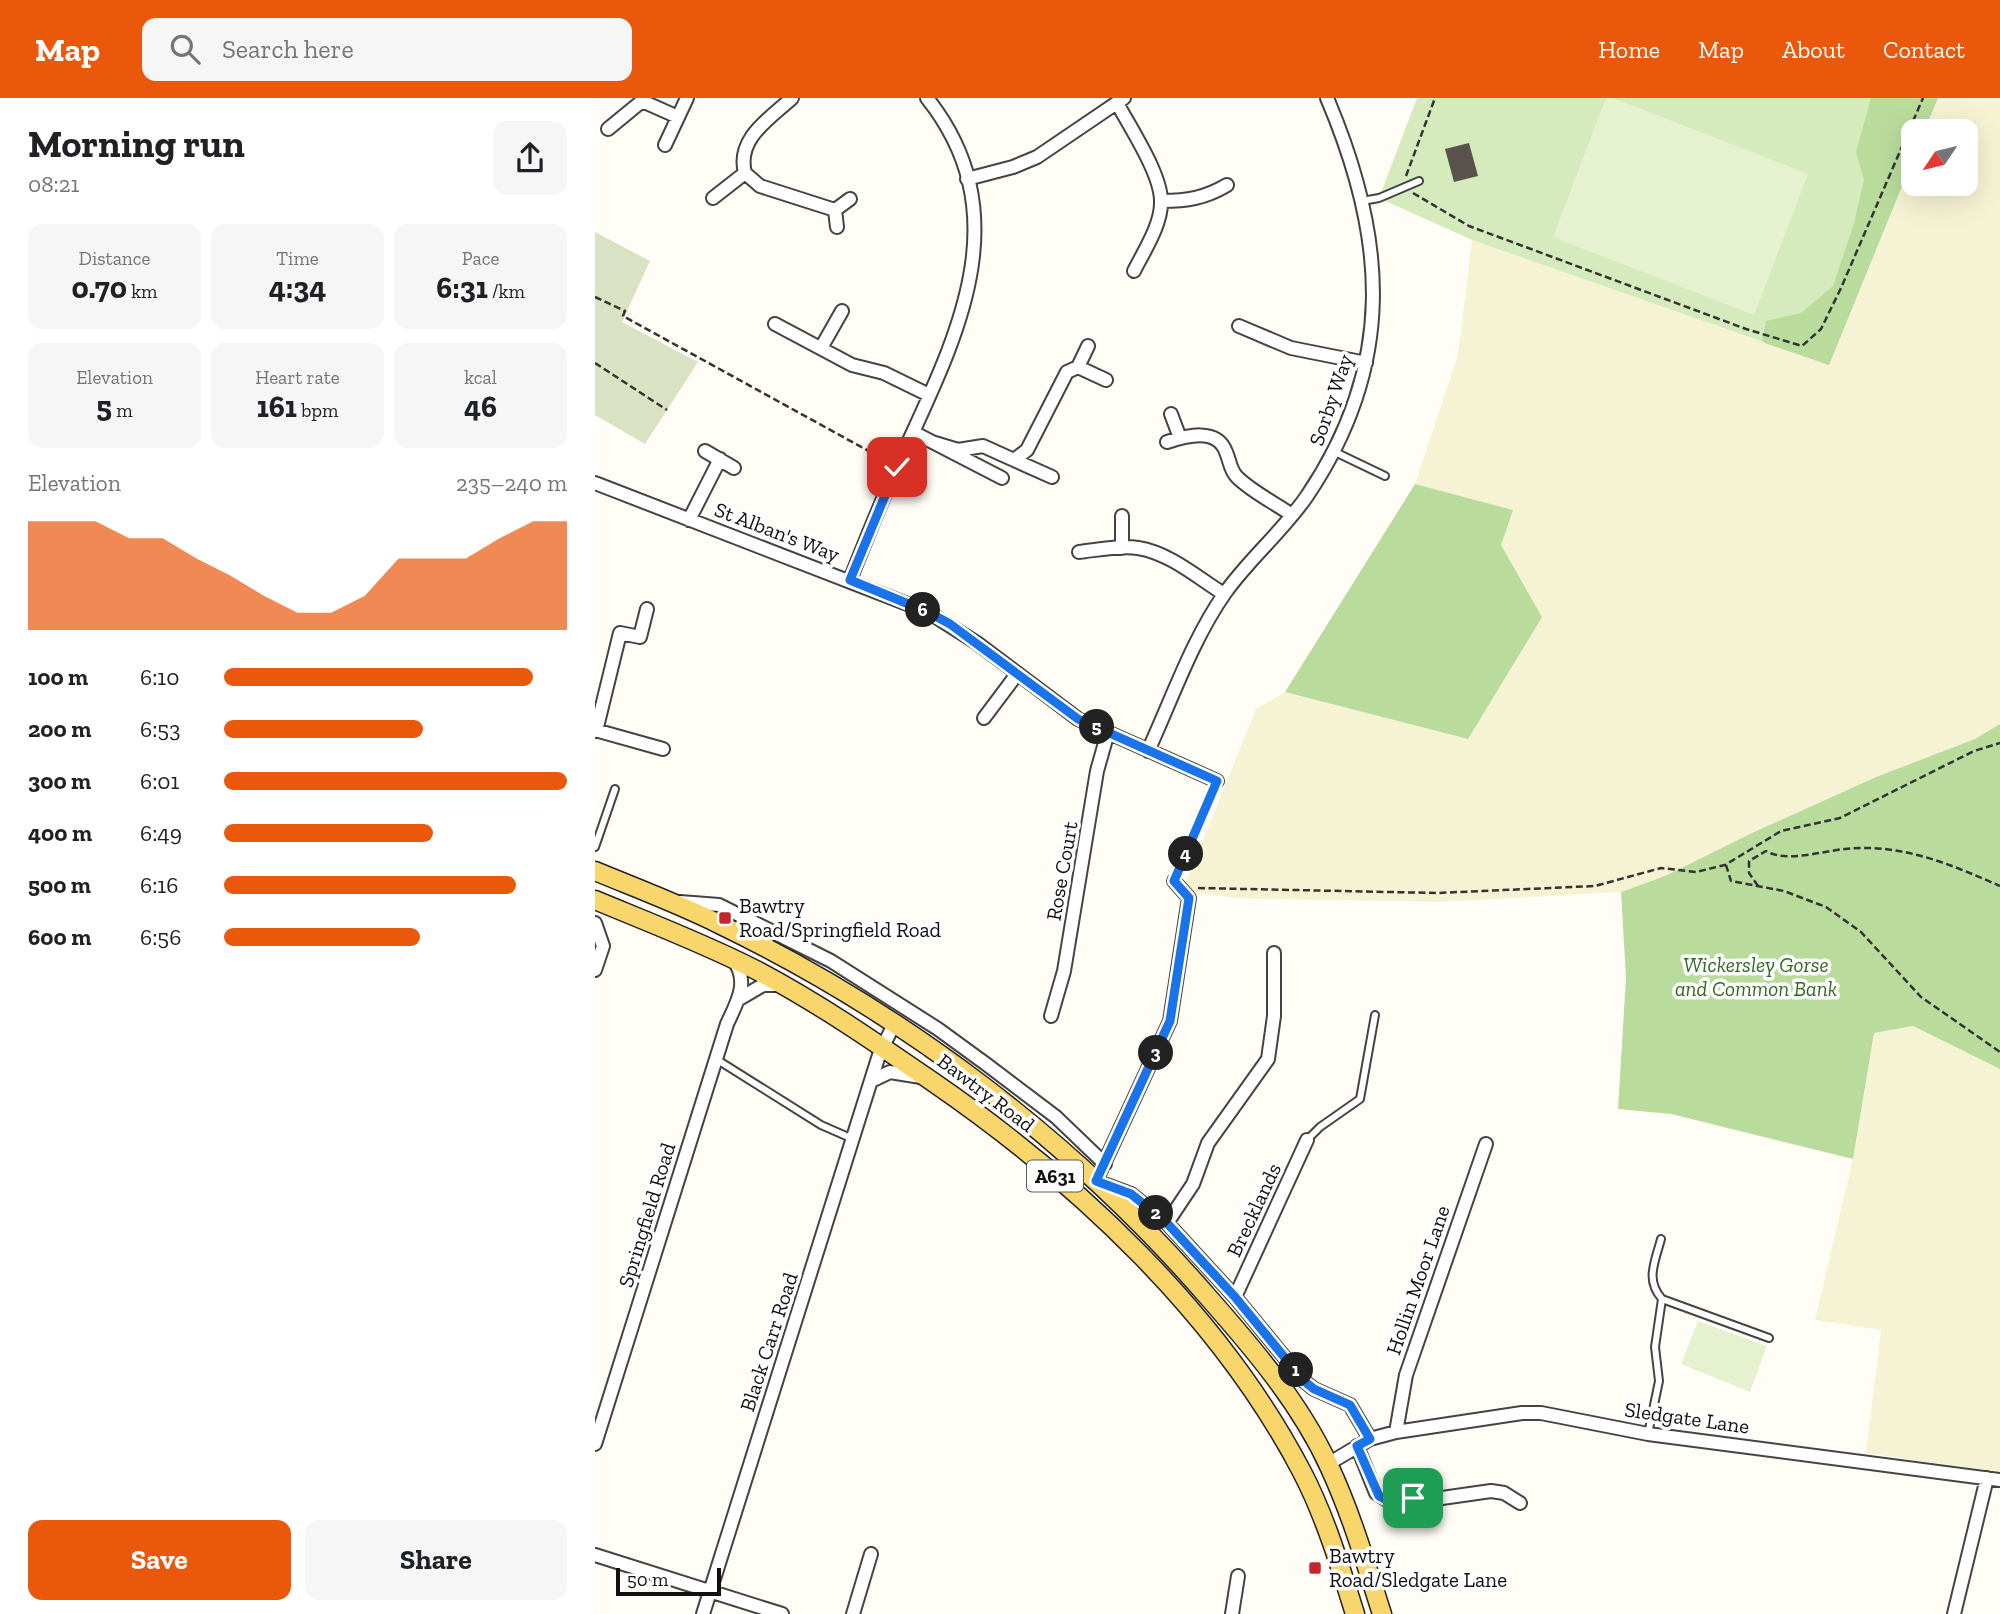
<!DOCTYPE html>
<html lang="en">
<head>
<meta charset="utf-8">
<style>
	:root { --surface:#fff; --page:#f6f6f6; --text:#202124; --muted:#757577; --accent:#ea580c }
	body { margin:0; font-family:"Zilla Slab",serif; background:var(--page); color:var(--text); height:100vh; display:flex; flex-direction:column; font-size:26px; white-space:nowrap }
	* { box-sizing:border-box; margin:0 }
	p { font-size:23px; color:var(--muted) }
	.icon { flex:none; width:38px; height:38px; fill:none; stroke:currentColor; stroke-width:2; stroke-linecap:round; stroke-linejoin:round }
	.map { position:relative; flex:1; overflow:hidden }
	.sheet { display:flex; flex-direction:column; background:var(--surface); width:595px }
	.sheet>* { flex:none }
	.needle { width:46px; rotate:235deg }
	.tools { position:absolute; left:1306px; top:21px; display:grid; gap:14px }
	.tools a { display:grid; place-items:center; width:77px; height:77px; border-radius:14px; background:var(--surface); box-shadow:0 7px 28px #0002; font-size:35px }
	.scale { position:absolute; left:21px; bottom:18px; width:105px; box-sizing:border-box; padding-left:7px; border:4px solid #111; border-top:0; font-size:19px; line-height:24px; white-space:nowrap; color:#111; -webkit-text-stroke:5px #fff; paint-order:stroke }
	.pin { position:absolute; display:grid; place-items:center; width:60px; height:60px; color:#fff; margin:-30px; border-radius:14px; box-shadow:0 4px 10px #0006 }
	.km { position:absolute; width:35px; height:35px; margin:-18px; border-radius:50%; background:#222; color:#fff; font-size:19px; line-height:35px; text-align:center }
	.round { display:grid; place-items:center; flex:none; width:74px; height:74px; border-radius:14px; background:var(--page) }
	.head { display:flex; align-items:center; justify-content:space-between; height:119px; padding:0 28px }
	h1 { font-size:38px; font-weight:800; line-height:52px }
	.figures { display:grid; grid-template-columns:repeat(3,1fr); gap:10px; height:119px; padding:7px 28px }
	.figures div { display:grid; align-content:center; border-radius:14px; background:var(--page); text-align:center }
	.figures b { font-size:30px; font-weight:800 }
	.figures small { font-size:19px; font-weight:400 }
	.figures p { font-size:19px }
	.chart { height:196px; padding:14px 28px }
	.chart p { display:flex; justify-content:space-between }
	.chart svg { width:100%; height:126px; margin-top:7px; fill:var(--accent); opacity:.7 }
	.cta { display:flex; gap:14px; margin-top:auto; padding:14px 28px }
	.cta a { flex:1; height:80px; border-radius:14px; background:var(--accent); color:#fff; font-size:28px; font-weight:800; line-height:80px; text-align:center }
	.cta a+a { background:var(--page); color:var(--text) }
	ul { padding:0 28px; list-style:none; font-size:23px }
	li { display:grid; grid-template-columns:112px 84px 1fr; align-items:center; height:52px }
	li i { height:18px; border-radius:9px; background:var(--accent) }
	header { display:flex; align-items:center; gap:42px; box-sizing:border-box; height:98px; padding:0 35px; background:var(--accent); color:#fff }
	header strong { font-size:33px }
	nav { display:flex; gap:38px; margin-inline-start:auto; font-size:24px }
	.search { width:490px; height:63px; background:var(--page); display:flex; align-items:center; gap:18px; box-sizing:border-box; padding:0 24px; border-radius:14px; color:var(--muted); font-size:26px }
	main { display:flex; flex:1; min-height:0 }
	.map>svg:first-child { display:block }
	.farmland { fill:#f6f3d4 }
	.green { fill:#d5ebbd }
	.forest { fill:#b9dc9c }
	.cemetery { fill:#d9e3c4 }
	.pitch { fill:#e6f2cf }
	.building { fill:#5a524d }
	.lines { fill:none; stroke-linecap:round; stroke-linejoin:round }
	.service-casing { stroke:#444; stroke-width:10 }
	.minor-casing { stroke:#444; stroke-width:16 }
	.primary-casing { stroke:#222; stroke-width:21 }
	.path { stroke:#333; stroke-width:2.5; stroke-dasharray:7 3.5; stroke-linecap:butt }
	.service { stroke:#fff; stroke-width:6 }
	.minor { stroke:#fff; stroke-width:12 }
	.primary { stroke:#f9d66b; stroke-width:18 }
	.route-casing { stroke:#fff; stroke-width:14 }
	.route { stroke:#1a73e8; stroke-width:9 }
	.poi-dot { fill:#c4262e; stroke:#fff; stroke-width:2.5 }
	.labels { text-anchor:middle; stroke-width:7; stroke-linejoin:round; paint-order:stroke }
	.shield { fill:#fff; stroke:#585858; stroke-width:2 }
	.shield-label { font-size:19px; font-weight:bold; fill:#111 }
	.street-label { font-size:21px; fill:#111; stroke:#fff }
	.poi-label { font-size:21px; fill:#111; stroke:#fff; text-anchor:start }
	.park-label { font-size:21px; font-style:italic; fill:#2f6b1f; stroke:#fff }
</style>
</head>
<body>
<header>
<strong>Map</strong>
<div class="search"><svg class="icon" aria-label="search" viewBox="0 0 24 24"><circle cx="10" cy="10" r="6"/><path d="M15 15l6 6"/></svg>Search here</div>
<nav><a>Home</a><a>Map</a><a>About</a><a>Contact</a></nav>
</header>
<main>
<section class="sheet">
<div class="head"><div><h1>Morning run</h1><p>08:21</p></div><a class="round"><svg class="icon" aria-label="share" viewBox="0 0 24 24"><path d="M12 15V3M7 8l5-5 5 5M5 13v7h14v-7"/></svg></a></div>
<div class="figures">
<div><p>Distance</p><b>0.70<small> km</small></b></div>
<div><p>Time</p><b>4:34</b></div>
<div><p>Pace</p><b>6:31<small> /km</small></b></div>
</div>
<div class="figures">
<div><p>Elevation</p><b>5<small> m</small></b></div>
<div><p>Heart rate</p><b>161<small> bpm</small></b></div>
<div><p>kcal</p><b>46</b></div>
</div>
<div class="chart"><p><span>Elevation</span>235–240 m</p>
<svg viewBox="0 0 160 44" preserveAspectRatio="none"><path d="M0 44V6L10 6L20 6L30 12L40 12L50 19L60 25L70 32L80 38L90 38L100 32L110 19L120 19L130 19L140 12L150 6L160 6V44z"/></svg>
</div>
<ul>
<li><b>100 m</b>6:10<i style="width:90%"></i></li>
<li><b>200 m</b>6:53<i style="width:58%"></i></li>
<li><b>300 m</b>6:01<i style="width:100%"></i></li>
<li><b>400 m</b>6:49<i style="width:61%"></i></li>
<li><b>500 m</b>6:16<i style="width:85%"></i></li>
<li><b>600 m</b>6:56<i style="width:57%"></i></li>
</ul>
<div class="cta"><a>Save</a><a>Share</a></div>
</section>
<div class="map">
<svg width="1405" height="1516" viewBox="0 0 1405 1516">
	<rect width="100%" height="100%" fill="#fffdf5"/>
	<!-- farmland -->
	<path class="farmland" d="M1343 0H1405V626L1380 641 1281 679 1157 735 1070 778 1026 794 844 804 641 800 599 794 589 789 661 611 690 594 873 641 906 447 918 412 820 386 863 257 877 142 1234 267 1318 61V86H1370V33H1329Z
		M1318 928 1405 971V1374L1271 1355 1286 1232 1220 1222 1258 1061 1279 935Z"/>
	<!-- green -->
	<path class="green" d="M822 0H1343L1329 33H1318V61L1234 267 877 142 784 100Z"/>
	<!-- forest -->
	<path class="forest" d="M1276 0H1343L1329 33H1318V61L1234 267 1167 244 1171 223 1206 215 1238 188 1259 125 1269 82 1261 54Z
		M820 386 918 412 906 447 947 519 873 641 690 594Z
		M1405 626V971L1318 928 1279 935 1258 1061 1076 1016 1023 1011 1031 880 1026 794 1070 778 1157 735 1281 679 1380 641Z"/>
	<!-- cemetery -->
	<path class="cemetery" d="M0 134 55 163 27 224 103 264 50 346 0 317Z"/>
	<!-- pitch -->
	<path class="pitch" d="M1011 0H1018L1213 76 1159 217 958 139Z
		M1103 1223 1172 1248 1155 1294 1086 1266Z"/>
	<!-- building -->
	<path class="building" d="M874 45 883 78 859 84 850 51Z"/>
	<g class="lines">
		<defs>
			<path id="service" d="M767 103 784 100 824 83
				M740 354 790 378
				M0 749 20 691
				M121 961 226 1027 258 1041
				M712 1042 725 1029 765 1001 780 917
				M1066 1141C1060 1164 1050 1182 1067 1201L1174 1240
				M1053 1336 1064 1283 1060 1249 1067 1201"/>
			<path id="minor" d="M522 5C535 29 566 76 566 103 567 126 549 153 539 173
				M13 31 47 3 83 19
				M70 47 92 0
				M150 75 165 88 240 112
				M372 81 418 69 442 59 529 0
				M118 100 150 75C141 41 174 21 197 0
				M567 103C592 103 610 100 632 87
				M242 129 240 112 255 101
				M180 226 257 267 289 275 334 297
				M644 228 696 250 771 265
				M226 250 247 213
				M483 269 493 248
				M576 316 585 340
				M318 334 407 380
				M572 344C591 338 622 329 631 354 635 363 635 372 642 379 657 394 680 405 697 417
				M340 345 363 352 388 348 419 362 432 352 472 274 483 269 511 282
				M110 353 139 370
				M419 362 457 379
				M0 385 333 514 382 545 483 621 622 683
				M94 422 125 361
				M527 450V418
				M484 454C502 452 525 447 543 450 575 455 603 480 629 496
				M255 482C270 444 285 406 302 369 356 249 429 122 332 0
				M389 620 422 576
				M0 632 68 651
				M1 633 25 535 45 539 52 511
				M553 653C577 601 597 542 630 495 654 461 688 433 712 398 801 266 792 141 732 0
				M579 783 594 800 575 923 501 1083 536 1096 572 1125 640 1199 709 1283 719 1291 755 1307 775 1341 733 1366
				M85 804 124 807 236 863 343 931 391 966 461 1019 510 1066
				M0 825 8 848 0 872
				M144 901 168 887H185
				M456 918 469 873 502 673 513 634
				M276 983 295 974 326 979
				M572 1125 598 1086 613 1045 673 961 679 918V855
				M640 1199 712 1042
				M801 1334 811 1277 891 1046
				M775 1341 801 1334 927 1315H946L1053 1336 1405 1382
				M0 1346 132 926C142 904 155 884 138 861
				M762 1348 781 1395 792 1402H833L896 1393 909 1395 925 1405
				M0 1457 187 1516
				M108 1516 284 957 299 926
				M258 1516 276 1456
				M637 1516 643 1478
				M1359 1516 1392 1380"/>
			<path id="primary" d="M0 773C41 790 84 806 124 826 310 916 478 1043 613 1199 658 1250 705 1305 734 1368 756 1415 771 1466 787 1516
				M0 802C53 824 108 845 159 871 222 904 280 944 338 984 482 1083 625 1217 707 1374 730 1418 745 1468 760 1516"/>
		</defs>
		<!-- service casing -->
		<use href="#service" class="service-casing"/>
		<!-- minor casing -->
		<use href="#minor" class="minor-casing"/>
		<!-- primary casing -->
		<use href="#primary" class="primary-casing"/>
		<!-- path -->
		<path class="path" d="M811 78 840 0
			M818 95 874 128 1151 231 1207 248 1226 231 1246 190 1328 0
			M0 199 30 213 28 218 290 362
			M0 265 72 312
			M1131 767 1136 783 1189 793 1231 809 1266 834 1326 899 1405 954
			M583 773 616 695
			M1163 788 1154 775V763L1171 753C1191 765 1228 753 1250 751 1306 745 1355 766 1405 788
			M603 790 842 795 1000 788 1066 770 1101 774 1130 767 1186 733 1245 720 1379 653 1405 645"/>
		<!-- service -->
		<use href="#service" class="service"/>
		<!-- minor -->
		<use href="#minor" class="minor"/>
		<!-- primary -->
		<use href="#primary" class="primary"/>
	</g>
	<g class="lines">
		<defs>
			<path id="route" d="M302 369 255 482 333 514 355 526 483 621 622 683 579 783 594 800 575 923 501 1083 536 1096 572 1125 640 1199 709 1283 719 1291 755 1307 775 1341 762 1348 784 1398 792 1402 818 1400"/>
		</defs>
		<!-- route casing -->
		<use href="#route" class="route-casing"/>
		<!-- route -->
		<use href="#route" class="route"/>
	</g>
	<!-- markers -->
	<g class="poi-dot">
		<rect x="123" y="813" width="14" height="14" rx="3.5"/>
		<rect x="713" y="1463" width="14" height="14" rx="3.5"/>
	</g>
	<g class="labels">
		<!-- shield labels -->
		<rect class="shield" x="432" y="1062.5" width="56" height="31" rx="5"/>
		<g class="shield-label">
			<text x="460" y="1085">A631</text>
		</g>
		<!-- street labels -->
		<g class="street-label">
			<text transform="translate(736 302) rotate(-71)" y="7">Sorby Way</text>
			<text transform="translate(182 434) rotate(21)" y="7">St Alban's Way</text>
			<text transform="translate(467 773) rotate(-80)" y="7">Rose Court</text>
			<text transform="translate(391 995) rotate(37)" y="7">Bawtry Road</text>
			<text transform="translate(659 1112) rotate(-65)" y="7">Brecklands</text>
			<text transform="translate(52 1117) rotate(-73)" y="7">Springfield Road</text>
			<text transform="translate(823 1182) rotate(-71)" y="7">Hollin Moor Lane</text>
			<text transform="translate(174 1244) rotate(-72)" y="7">Black Carr Road</text>
			<text transform="translate(1092 1320) rotate(8)" y="7">Sledgate Lane</text>
		</g>
		<!-- poi labels -->
		<g class="poi-label">
			<text x="144" y="815">Bawtry<tspan x="144" dy="24">Road/Springfield Road</tspan></text>
			<text x="734" y="1465">Bawtry<tspan x="734" dy="24">Road/Sledgate Lane</tspan></text>
		</g>
		<!-- park labels -->
		<g class="park-label">
			<text x="1161" y="874">Wickersley Gorse<tspan x="1161" dy="24">and Common Bank</tspan></text>
		</g>
	</g>
</svg>
<div class="tools">
<a><svg class="needle" viewBox="-14 -14 28 28"><path d="M0-13l5 13h-10z" fill="#e53935"/><path d="M0 13l5-13h-10z" fill="#757577"/></svg></a>
</div>
<div class="scale">50 m</div>
<div class="pin" style="left:818px;top:1400px;background:#1e9e55"><svg class="icon" aria-label="arrive" viewBox="0 0 24 24"><path d="M6 21V4h12l-3 4 3 4H6"/></svg></div>
<div class="pin" style="left:302px;top:369px;background:#d93025"><svg class="icon" aria-label="check" viewBox="0 0 24 24"><path d="M5 12l5 5 9-10"/></svg></div>
<b class="km" style="left:701px;top:1272px">1</b>
<b class="km" style="left:561px;top:1115px">2</b>
<b class="km" style="left:561px;top:955px">3</b>
<b class="km" style="left:591px;top:756px">4</b>
<b class="km" style="left:502px;top:629px">5</b>
<b class="km" style="left:328px;top:512px">6</b>
</div>
</main>
</body>
</html>
